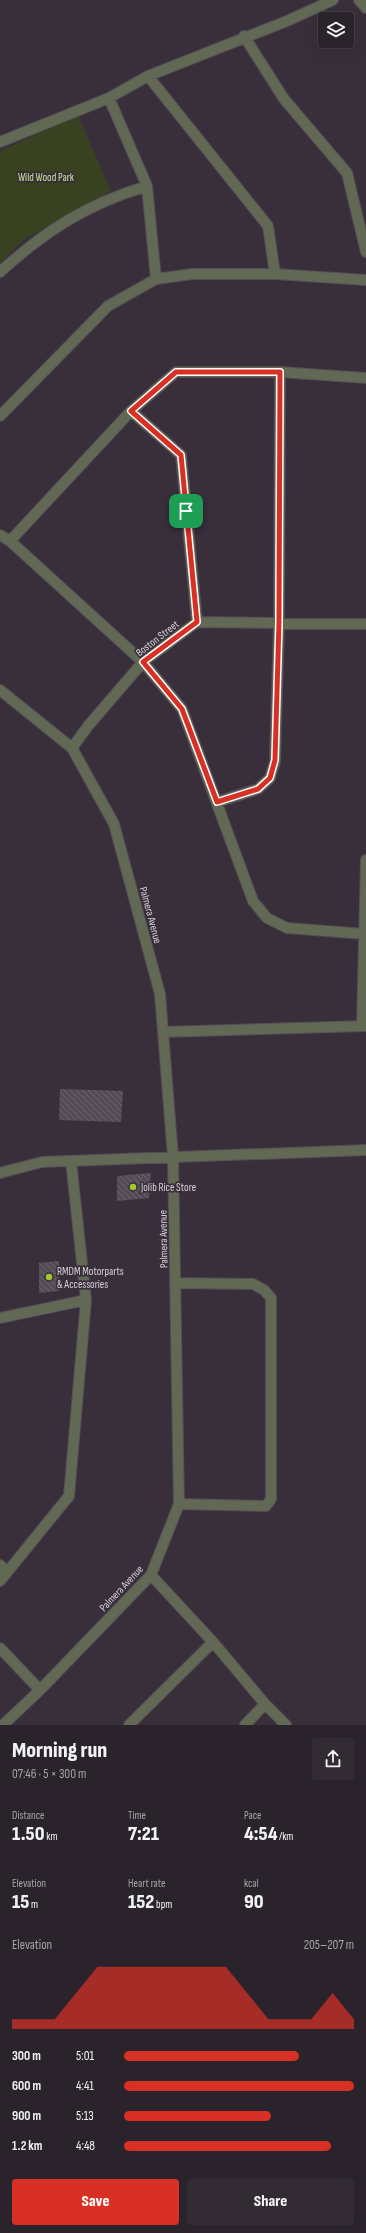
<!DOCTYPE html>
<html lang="en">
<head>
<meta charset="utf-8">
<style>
	:root { --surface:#2a232c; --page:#322b34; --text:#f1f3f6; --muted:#a5a4a9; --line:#464048; --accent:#d93025 }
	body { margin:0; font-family:"Sofia Sans Condensed",sans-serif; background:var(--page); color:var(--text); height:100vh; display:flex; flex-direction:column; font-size:15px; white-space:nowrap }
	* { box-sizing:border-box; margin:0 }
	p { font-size:13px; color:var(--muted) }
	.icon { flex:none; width:22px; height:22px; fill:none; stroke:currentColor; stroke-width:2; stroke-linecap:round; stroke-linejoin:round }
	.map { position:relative; height:1725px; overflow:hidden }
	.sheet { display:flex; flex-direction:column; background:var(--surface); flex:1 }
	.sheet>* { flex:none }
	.controls { position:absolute; left:318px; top:12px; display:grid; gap:8px }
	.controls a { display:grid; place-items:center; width:36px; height:36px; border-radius:4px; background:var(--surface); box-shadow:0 4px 16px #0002,0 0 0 1px var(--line); font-size:20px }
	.pin { position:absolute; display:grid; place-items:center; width:34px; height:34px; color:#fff; margin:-17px; border-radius:8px; box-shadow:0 2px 6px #0006 }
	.round { display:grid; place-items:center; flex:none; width:42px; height:42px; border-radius:4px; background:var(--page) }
	.summary { display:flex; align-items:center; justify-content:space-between; height:68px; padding:0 12px }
	h1 { font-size:22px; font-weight:800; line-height:30px }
	.stats { display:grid; grid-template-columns:repeat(3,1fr); gap:6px; height:68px; padding:4px 12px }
	.stats div { display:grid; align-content:center }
	.stats b { font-size:20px; font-weight:800 }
	.stats small { font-size:11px; font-weight:400 }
	.stats p { font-size:11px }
	.chart { height:112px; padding:8px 12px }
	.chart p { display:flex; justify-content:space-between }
	.chart svg { width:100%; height:72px; margin-top:4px; fill:var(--accent); opacity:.7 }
	.button { display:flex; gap:8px; margin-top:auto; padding:8px 12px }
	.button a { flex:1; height:46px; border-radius:4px; background:var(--accent); color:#fff; font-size:16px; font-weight:800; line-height:46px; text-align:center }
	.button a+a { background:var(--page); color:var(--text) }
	ul { padding:0 12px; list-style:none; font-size:13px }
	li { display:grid; grid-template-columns:64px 48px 1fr; align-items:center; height:30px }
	li i { height:10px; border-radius:5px; background:var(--accent) }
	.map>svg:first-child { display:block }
	.green { fill:#384221 }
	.building { fill:url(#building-back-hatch) }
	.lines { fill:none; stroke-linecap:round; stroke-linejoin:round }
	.minor-casing { stroke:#544c57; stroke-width:12 }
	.minor { stroke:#616854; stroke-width:10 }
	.route-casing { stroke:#fff; stroke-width:8 }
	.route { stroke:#d93025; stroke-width:5 }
	.poi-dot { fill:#a0c92b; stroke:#382f3b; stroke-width:1.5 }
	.labels { text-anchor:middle; stroke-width:3.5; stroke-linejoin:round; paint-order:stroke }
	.park-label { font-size:11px; fill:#c8e296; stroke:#382f3b }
	.street-label { font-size:11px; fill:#d5d0d7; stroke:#382f3b }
	.poi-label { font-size:11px; fill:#d5d0d7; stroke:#382f3b; text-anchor:start }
</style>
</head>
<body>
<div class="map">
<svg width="366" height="1725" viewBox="0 0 366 1725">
	<defs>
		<pattern id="building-back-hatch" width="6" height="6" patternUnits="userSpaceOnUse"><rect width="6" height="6" fill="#544b57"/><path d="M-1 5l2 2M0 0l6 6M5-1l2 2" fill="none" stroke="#6c646e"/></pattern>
	</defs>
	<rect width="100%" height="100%" fill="#382f3b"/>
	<!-- green -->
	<path class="green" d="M78 115 111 191 23 240 0 264V151Z"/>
	<!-- building -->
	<path class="building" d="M60 1089 123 1091 121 1122 59 1120Z
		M151 1173 149 1198 117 1201V1176Z
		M59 1261V1291L39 1293V1263Z"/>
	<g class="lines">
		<defs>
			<path id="minor" d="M359 0 366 8
				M244 36 284 99 347 173 366 252
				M148 76 268 226 275 274
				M109 98 147 186 156 279
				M0 142 109 98 148 76 287 21 333 0
				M0 272C45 231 87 204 147 186
				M131 411 181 455 197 622
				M0 416 108 306 156 279 192 274H275L366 280
				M0 535 10 541 143 662 182 709 253 901 267 918 287 928 365 934
				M10 541 131 411 176 372H280L366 378
				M0 690 72 748 114 824 160 994 173 1157 179 1504 151 1575 40 1690 3 1725
				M72 748 88 726 143 662 197 622 366 624
				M217 802 258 789 270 778 275 761 279 622 280 372
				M362 1026 366 860
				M163 1032 366 1026
				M0 1173 42 1162 366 1150
				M176 1283 253 1284 264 1290 271 1298V1499L266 1506 179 1504
				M0 1318 86 1300
				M0 1565 7 1572
				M151 1575 213 1642 265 1704 245 1725
				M0 1581 69 1496 86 1300 71 1161
				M0 1648 40 1690
				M265 1704 286 1725
				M129 1725 213 1642"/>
		</defs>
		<!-- minor casing -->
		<use href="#minor" class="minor-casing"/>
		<!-- minor -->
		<use href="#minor" class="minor"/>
	</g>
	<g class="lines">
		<defs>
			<path id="route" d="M176 372H280L279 622 275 760 270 778 258 789 217 802 182 709 143 662 197 622 181 455 131 411Z"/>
		</defs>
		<!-- route casing -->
		<use href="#route" class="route-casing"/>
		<!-- route -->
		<use href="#route" class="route"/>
	</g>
	<!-- markers -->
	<g class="poi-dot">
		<circle cx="133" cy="1187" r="4"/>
		<circle cx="49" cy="1277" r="4"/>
	</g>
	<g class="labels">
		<!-- park labels -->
		<g class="park-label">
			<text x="46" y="181">Wild Wood Park</text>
		</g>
		<!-- street labels -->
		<g class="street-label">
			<text transform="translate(157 638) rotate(-38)" y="4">Boston Street</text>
			<text transform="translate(151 915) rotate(75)" y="4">Palmera Avenue</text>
			<text transform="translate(163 1239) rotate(-91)" y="4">Palmera Avenue</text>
			<text transform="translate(121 1588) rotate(-47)" y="4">Palmera Avenue</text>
		</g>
		<!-- poi labels -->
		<g class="poi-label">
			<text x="141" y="1191">Jolib Rice Store</text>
			<text x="57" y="1275">RMDM Motorparts<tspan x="57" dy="13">&amp; Accessories</tspan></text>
		</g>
	</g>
</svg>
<div class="controls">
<a><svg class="icon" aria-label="layers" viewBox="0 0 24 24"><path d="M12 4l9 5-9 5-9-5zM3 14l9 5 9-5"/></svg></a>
</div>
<div class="pin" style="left:186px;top:511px;background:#1e9e55"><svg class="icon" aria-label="arrive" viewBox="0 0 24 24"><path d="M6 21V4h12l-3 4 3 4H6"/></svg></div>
</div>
<section class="sheet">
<div class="summary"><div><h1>Morning run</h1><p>07:46 · 5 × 300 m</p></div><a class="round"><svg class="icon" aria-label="share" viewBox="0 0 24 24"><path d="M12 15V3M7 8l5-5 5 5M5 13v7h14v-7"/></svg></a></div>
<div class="stats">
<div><p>Distance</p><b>1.50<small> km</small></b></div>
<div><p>Time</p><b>7:21</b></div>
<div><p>Pace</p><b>4:54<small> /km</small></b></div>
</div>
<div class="stats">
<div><p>Elevation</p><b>15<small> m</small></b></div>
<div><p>Heart rate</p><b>152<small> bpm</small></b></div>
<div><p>kcal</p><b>90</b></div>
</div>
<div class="chart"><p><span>Elevation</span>205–207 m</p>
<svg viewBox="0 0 160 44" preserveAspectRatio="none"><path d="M0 44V38L10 38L20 38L30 22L40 6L50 6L60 6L70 6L80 6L90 6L100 6L110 22L120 38L130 38L140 38L150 22L160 38V44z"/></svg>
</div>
<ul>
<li><b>300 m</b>5:01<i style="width:76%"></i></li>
<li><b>600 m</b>4:41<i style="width:100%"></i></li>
<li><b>900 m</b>5:13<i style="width:64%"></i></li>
<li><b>1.2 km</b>4:48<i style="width:90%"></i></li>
</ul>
<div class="button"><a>Save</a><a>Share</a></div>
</section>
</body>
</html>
